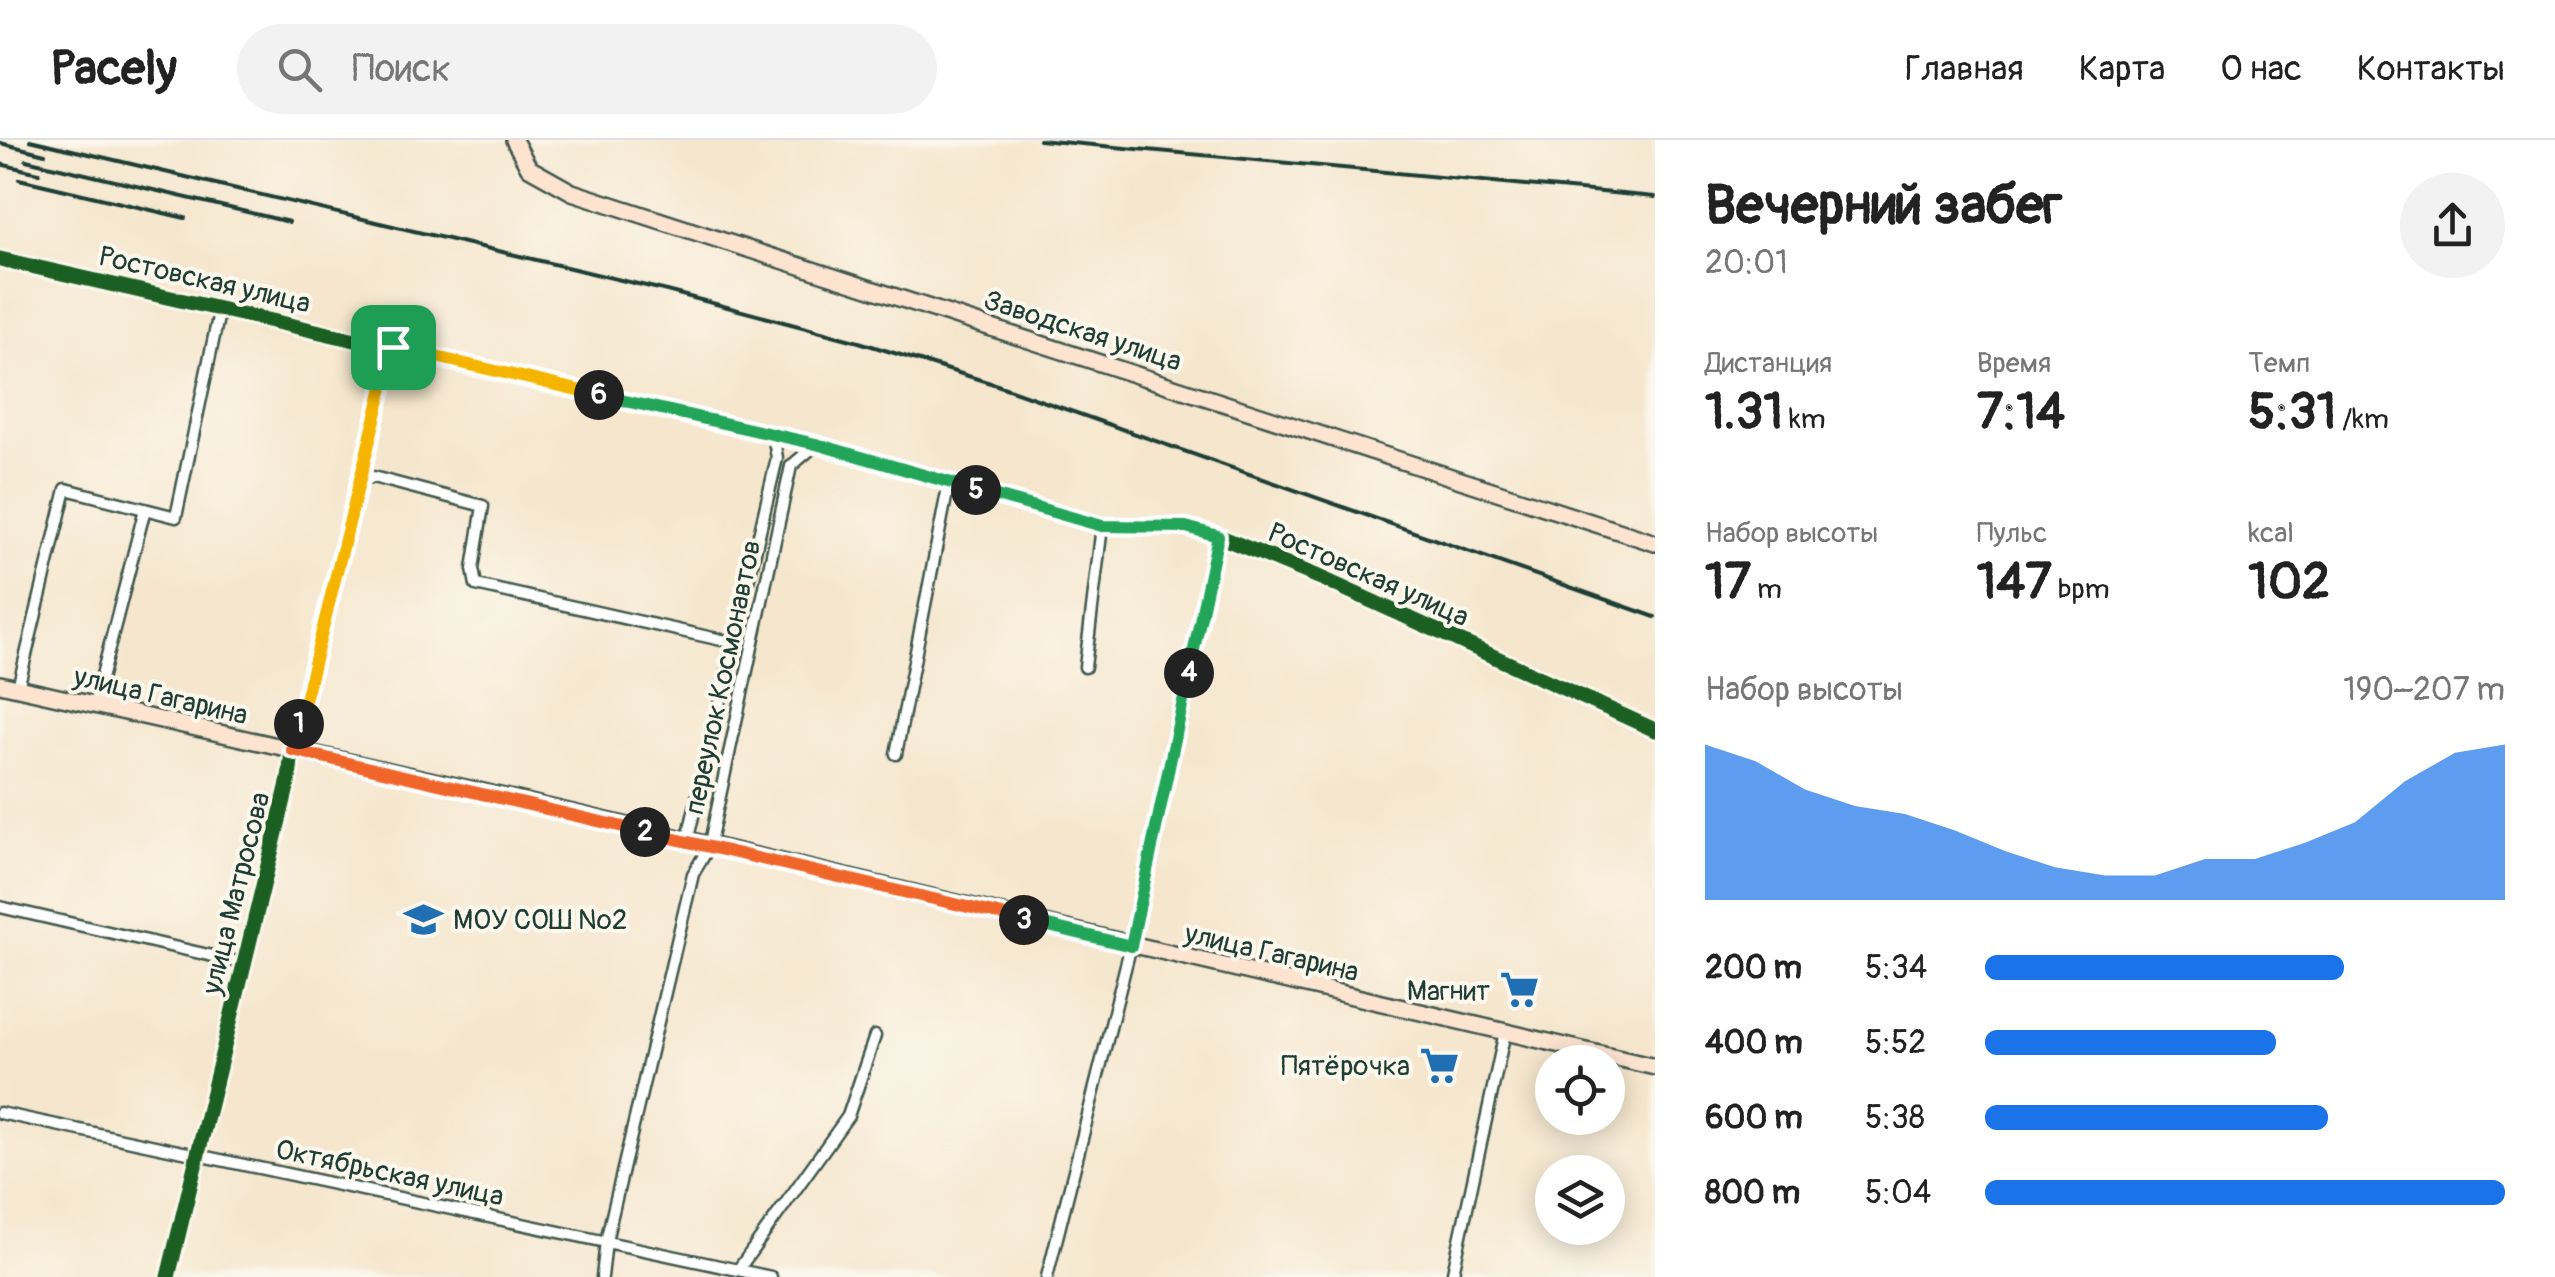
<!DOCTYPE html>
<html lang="ru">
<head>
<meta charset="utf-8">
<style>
	:root { --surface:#fff; --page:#f2f2f2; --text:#222; --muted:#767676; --line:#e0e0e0; --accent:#1a73e8 }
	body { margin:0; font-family:Pangolin,sans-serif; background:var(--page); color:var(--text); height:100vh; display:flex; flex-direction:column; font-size:38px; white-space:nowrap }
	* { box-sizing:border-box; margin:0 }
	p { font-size:32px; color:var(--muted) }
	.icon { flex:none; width:55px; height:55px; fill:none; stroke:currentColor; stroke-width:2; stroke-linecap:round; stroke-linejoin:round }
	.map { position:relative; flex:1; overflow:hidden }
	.panel { display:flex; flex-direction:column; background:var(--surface); width:900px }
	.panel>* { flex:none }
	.fabs { position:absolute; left:1535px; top:905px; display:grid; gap:20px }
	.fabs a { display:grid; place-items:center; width:90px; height:90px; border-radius:50%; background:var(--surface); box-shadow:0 5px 25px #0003; font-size:50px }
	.pin { position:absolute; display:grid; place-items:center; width:85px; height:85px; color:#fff; margin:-42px; border-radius:20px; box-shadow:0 5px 15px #0006 }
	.km { position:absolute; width:50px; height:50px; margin:-25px; border-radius:50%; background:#222; color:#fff; font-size:28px; line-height:50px; text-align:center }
	.round { display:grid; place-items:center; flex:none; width:105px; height:105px; border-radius:52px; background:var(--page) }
	.summary { display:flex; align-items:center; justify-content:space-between; height:170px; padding:0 50px }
	h1 { font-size:55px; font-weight:700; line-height:75px }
	.figures { display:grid; grid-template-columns:repeat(3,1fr); gap:15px; height:170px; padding:10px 50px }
	.figures div { display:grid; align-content:center }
	.figures b { font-size:50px; font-weight:700 }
	.figures small { font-size:28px; font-weight:400 }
	.figures p { font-size:28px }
	.chart { height:280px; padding:20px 50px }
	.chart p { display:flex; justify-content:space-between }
	.chart svg { width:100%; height:180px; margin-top:10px; fill:var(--accent); opacity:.7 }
	ul { padding:0 50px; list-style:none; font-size:32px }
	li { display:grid; grid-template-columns:160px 120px 1fr; align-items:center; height:75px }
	li i { height:25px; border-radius:12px; background:var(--accent) }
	header { display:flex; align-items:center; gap:60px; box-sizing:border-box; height:140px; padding:0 50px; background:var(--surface); border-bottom:2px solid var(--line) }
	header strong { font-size:48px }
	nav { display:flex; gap:55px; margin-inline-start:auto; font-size:35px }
	.search { width:700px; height:90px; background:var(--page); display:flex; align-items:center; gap:25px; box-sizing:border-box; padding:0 35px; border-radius:55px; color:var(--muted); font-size:38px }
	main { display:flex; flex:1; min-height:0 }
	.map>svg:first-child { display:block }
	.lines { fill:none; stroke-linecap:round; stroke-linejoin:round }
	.minor-casing { stroke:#3f564b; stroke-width:15 }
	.tertiary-casing { stroke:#3f564b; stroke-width:18 }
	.secondary-casing { stroke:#3f564b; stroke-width:20 }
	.minor { stroke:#fff; stroke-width:10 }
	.tertiary { stroke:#fff; stroke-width:12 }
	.secondary { stroke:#fde4d1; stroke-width:15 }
	.rail { stroke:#1f3d34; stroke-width:4 }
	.cycleway-casing { stroke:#fbf7ec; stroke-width:21 }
	.cycleway { stroke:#1b5e20; stroke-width:15 }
	.split-1-casing { stroke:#fff; stroke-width:20 }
	.split-2-casing { stroke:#fff; stroke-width:20 }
	.split-3-casing { stroke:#fff; stroke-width:20 }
	.split-4-casing { stroke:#fff; stroke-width:20 }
	.split-5-casing { stroke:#fff; stroke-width:20 }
	.split-6-casing { stroke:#fff; stroke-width:20 }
	.split-7-casing { stroke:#fff; stroke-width:20 }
	.split-1 { stroke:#f5b400; stroke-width:12 }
	.split-2 { stroke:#f0652b; stroke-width:12 }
	.split-3 { stroke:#f0652b; stroke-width:12 }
	.split-4 { stroke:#22a559; stroke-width:12 }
	.split-5 { stroke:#22a559; stroke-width:12 }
	.split-6 { stroke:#22a559; stroke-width:12 }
	.split-7 { stroke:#f5b400; stroke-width:12 }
	.labels { text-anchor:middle; stroke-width:8; stroke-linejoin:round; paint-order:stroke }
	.street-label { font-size:28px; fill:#1f3d34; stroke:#fbf7ec }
	.poi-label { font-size:28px; fill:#1f3d34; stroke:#fbf7ec; text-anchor:end }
</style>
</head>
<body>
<header>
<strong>Pacely</strong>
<div class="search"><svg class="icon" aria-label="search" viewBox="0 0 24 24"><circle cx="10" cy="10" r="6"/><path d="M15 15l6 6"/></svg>Поиск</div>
<nav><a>Главная</a><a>Карта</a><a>О нас</a><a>Контакты</a></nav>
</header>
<main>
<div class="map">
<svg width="1655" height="1137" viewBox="0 0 1655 1137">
	<rect width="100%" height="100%" fill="#fbf7ec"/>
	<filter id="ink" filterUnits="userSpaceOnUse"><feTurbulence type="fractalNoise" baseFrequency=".01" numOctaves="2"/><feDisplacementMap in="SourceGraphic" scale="20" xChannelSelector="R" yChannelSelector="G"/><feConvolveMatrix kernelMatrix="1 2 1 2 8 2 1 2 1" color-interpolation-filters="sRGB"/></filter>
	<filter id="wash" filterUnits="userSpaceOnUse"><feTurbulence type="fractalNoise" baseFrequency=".0048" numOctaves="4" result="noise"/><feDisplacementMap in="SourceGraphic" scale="40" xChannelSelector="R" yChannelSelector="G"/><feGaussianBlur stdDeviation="2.25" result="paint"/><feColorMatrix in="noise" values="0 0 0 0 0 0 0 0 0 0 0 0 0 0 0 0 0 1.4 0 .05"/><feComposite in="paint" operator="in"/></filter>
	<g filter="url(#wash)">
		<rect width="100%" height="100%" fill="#f5e6cd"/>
	</g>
	<g filter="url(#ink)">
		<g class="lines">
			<defs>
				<path id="minor" d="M0 119 816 305 1102 386 1186 387 1218 396 1321 438 1655 590
					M359 342 373 337 483 366 473 429 476 445 735 503
					M1085 527 1102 386
					M18 548 66 349 176 377 220 168
					M94 566 145 369
					M292 610 393 207
					M896 614 949 342
					M687 702 777 318 773 294
					M0 767 243 823
					M0 973 771 1137
					M738 1130 848 976 875 896
					M602 1137 606 1101 693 734 709 707 791 326 816 305
					M1047 1137 1131 805 1218 396
					M1452 1137 1505 892"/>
				<path id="tertiary" d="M168 1137 289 639 292 610"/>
				<path id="secondary" d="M514 0 529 28 572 52 1655 403
					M0 544 483 652 1655 927"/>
			</defs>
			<!-- minor casing -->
			<use href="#minor" class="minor-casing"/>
			<!-- tertiary casing -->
			<use href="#tertiary" class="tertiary-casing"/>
			<!-- secondary casing -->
			<use href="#secondary" class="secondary-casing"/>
			<!-- minor -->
			<use href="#minor" class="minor"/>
			<!-- tertiary -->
			<use href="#tertiary" class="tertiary"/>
			<!-- secondary -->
			<use href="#secondary" class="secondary"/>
			<!-- rail -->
			<path class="rail" d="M30 0 663 150 859 202 997 245 1655 477
				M1039 0 1655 57
				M0 3 45 14
				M26 20 289 82
				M0 24 39 33
				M19 39 185 78"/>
			<defs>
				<path id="cycleway" d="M0 119 816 305 1102 386 1186 387 1218 396 1321 438 1655 590
					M168 1137 289 639 292 610 393 207"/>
			</defs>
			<!-- cycleway casing -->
			<use href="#cycleway" class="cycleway-casing"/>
			<!-- cycleway -->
			<use href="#cycleway" class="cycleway"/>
		</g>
	</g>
	<g class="lines" filter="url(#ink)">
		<defs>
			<path id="split-1" d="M299 584 393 207"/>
			<path id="split-2" d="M299 584 292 610 645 692"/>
			<path id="split-3" d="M645 692 1024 780"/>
			<path id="split-4" d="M1024 780 1131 806 1189 533"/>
			<path id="split-5" d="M976 350 1102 386 1186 387 1218 396 1189 533"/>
			<path id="split-6" d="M599 255 816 304 976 350"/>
			<path id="split-7" d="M393 207 599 255"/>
		</defs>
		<!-- split-1 casing -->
		<use href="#split-1" class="split-1-casing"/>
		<!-- split-2 casing -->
		<use href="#split-2" class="split-2-casing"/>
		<!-- split-3 casing -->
		<use href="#split-3" class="split-3-casing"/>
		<!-- split-4 casing -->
		<use href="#split-4" class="split-4-casing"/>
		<!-- split-5 casing -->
		<use href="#split-5" class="split-5-casing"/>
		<!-- split-6 casing -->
		<use href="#split-6" class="split-6-casing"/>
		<!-- split-7 casing -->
		<use href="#split-7" class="split-7-casing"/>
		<!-- split-1 -->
		<use href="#split-1" class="split-1"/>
		<!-- split-2 -->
		<use href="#split-2" class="split-2"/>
		<!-- split-3 -->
		<use href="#split-3" class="split-3"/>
		<!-- split-4 -->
		<use href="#split-4" class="split-4"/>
		<!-- split-5 -->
		<use href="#split-5" class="split-5"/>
		<!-- split-6 -->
		<use href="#split-6" class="split-6"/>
		<!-- split-7 -->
		<use href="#split-7" class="split-7"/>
	</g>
	<!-- icons -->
	<defs>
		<symbol id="school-bare" viewBox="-9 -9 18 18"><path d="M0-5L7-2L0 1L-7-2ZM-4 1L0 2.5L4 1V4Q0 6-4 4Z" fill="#1f6fb2" stroke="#fbf7ec" stroke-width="2.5" paint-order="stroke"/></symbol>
		<symbol id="supermarket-bare" viewBox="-9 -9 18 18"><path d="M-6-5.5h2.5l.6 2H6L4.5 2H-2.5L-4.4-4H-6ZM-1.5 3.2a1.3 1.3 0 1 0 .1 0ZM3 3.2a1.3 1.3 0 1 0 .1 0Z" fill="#1f6fb2" stroke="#fbf7ec" stroke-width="2.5" paint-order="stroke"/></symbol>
	</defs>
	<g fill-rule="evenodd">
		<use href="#school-bare" x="396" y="752" width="55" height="55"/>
		<use href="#supermarket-bare" x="1492" y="822" width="55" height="55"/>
		<use href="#supermarket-bare" x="1412" y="898" width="55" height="55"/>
	</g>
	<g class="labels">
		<!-- street labels -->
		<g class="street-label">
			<text transform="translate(205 139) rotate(13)" y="10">Ростовская улица</text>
			<text transform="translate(1083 190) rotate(18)" y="10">Заводская улица</text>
			<text transform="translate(1369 434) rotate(24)" y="10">Ростовская улица</text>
			<text transform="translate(722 537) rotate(-78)" y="10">переулок Космонавтов</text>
			<text transform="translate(161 555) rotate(13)" y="10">улица Гагарина</text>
			<text transform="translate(235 753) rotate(-76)" y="10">улица Матросова</text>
			<text transform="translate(1272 812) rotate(13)" y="10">улица Гагарина</text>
			<text transform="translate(390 1032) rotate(12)" y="10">Октябрьская улица</text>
		</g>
		<!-- poi labels -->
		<g class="poi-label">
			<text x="453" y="789" text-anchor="start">МОУ СОШ №2</text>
			<text x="1490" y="860">Магнит</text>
			<text x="1410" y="935">Пятёрочка</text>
		</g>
	</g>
</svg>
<div class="fabs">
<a><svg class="icon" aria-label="locate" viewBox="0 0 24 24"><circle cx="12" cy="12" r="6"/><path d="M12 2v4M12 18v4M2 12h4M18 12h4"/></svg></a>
<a><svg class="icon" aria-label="layers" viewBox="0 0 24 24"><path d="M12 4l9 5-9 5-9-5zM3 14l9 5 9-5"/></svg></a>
</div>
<div class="pin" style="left:393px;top:207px;background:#1e9e55"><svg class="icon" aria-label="arrive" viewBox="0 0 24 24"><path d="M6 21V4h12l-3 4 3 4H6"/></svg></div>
<b class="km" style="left:299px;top:584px">1</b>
<b class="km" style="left:645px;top:692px">2</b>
<b class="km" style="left:1024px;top:780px">3</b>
<b class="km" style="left:1189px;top:533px">4</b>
<b class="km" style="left:976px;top:350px">5</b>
<b class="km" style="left:599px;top:255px">6</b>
</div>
<section class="panel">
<div class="summary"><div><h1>Вечерний забег</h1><p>20:01</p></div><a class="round"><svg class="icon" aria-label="share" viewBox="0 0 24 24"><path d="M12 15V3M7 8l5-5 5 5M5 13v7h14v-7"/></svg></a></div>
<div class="figures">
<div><p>Дистанция</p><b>1.31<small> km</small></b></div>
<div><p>Время</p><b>7:14</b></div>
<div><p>Темп</p><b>5:31<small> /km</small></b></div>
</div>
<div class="figures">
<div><p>Набор высоты</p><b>17<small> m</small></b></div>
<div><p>Пульс</p><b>147<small> bpm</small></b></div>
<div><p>kcal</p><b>102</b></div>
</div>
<div class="chart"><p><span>Набор высоты</span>190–207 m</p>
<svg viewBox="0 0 160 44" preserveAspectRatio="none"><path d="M0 44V6L10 10L20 17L30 21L40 23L50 27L60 32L70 36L80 38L90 38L100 34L110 34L120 30L130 25L140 15L150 8L160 6V44z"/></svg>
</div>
<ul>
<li><b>200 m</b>5:34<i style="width:69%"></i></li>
<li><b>400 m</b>5:52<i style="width:56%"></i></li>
<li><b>600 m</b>5:38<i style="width:66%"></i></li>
<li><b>800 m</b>5:04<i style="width:100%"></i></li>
</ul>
</section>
</main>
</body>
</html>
